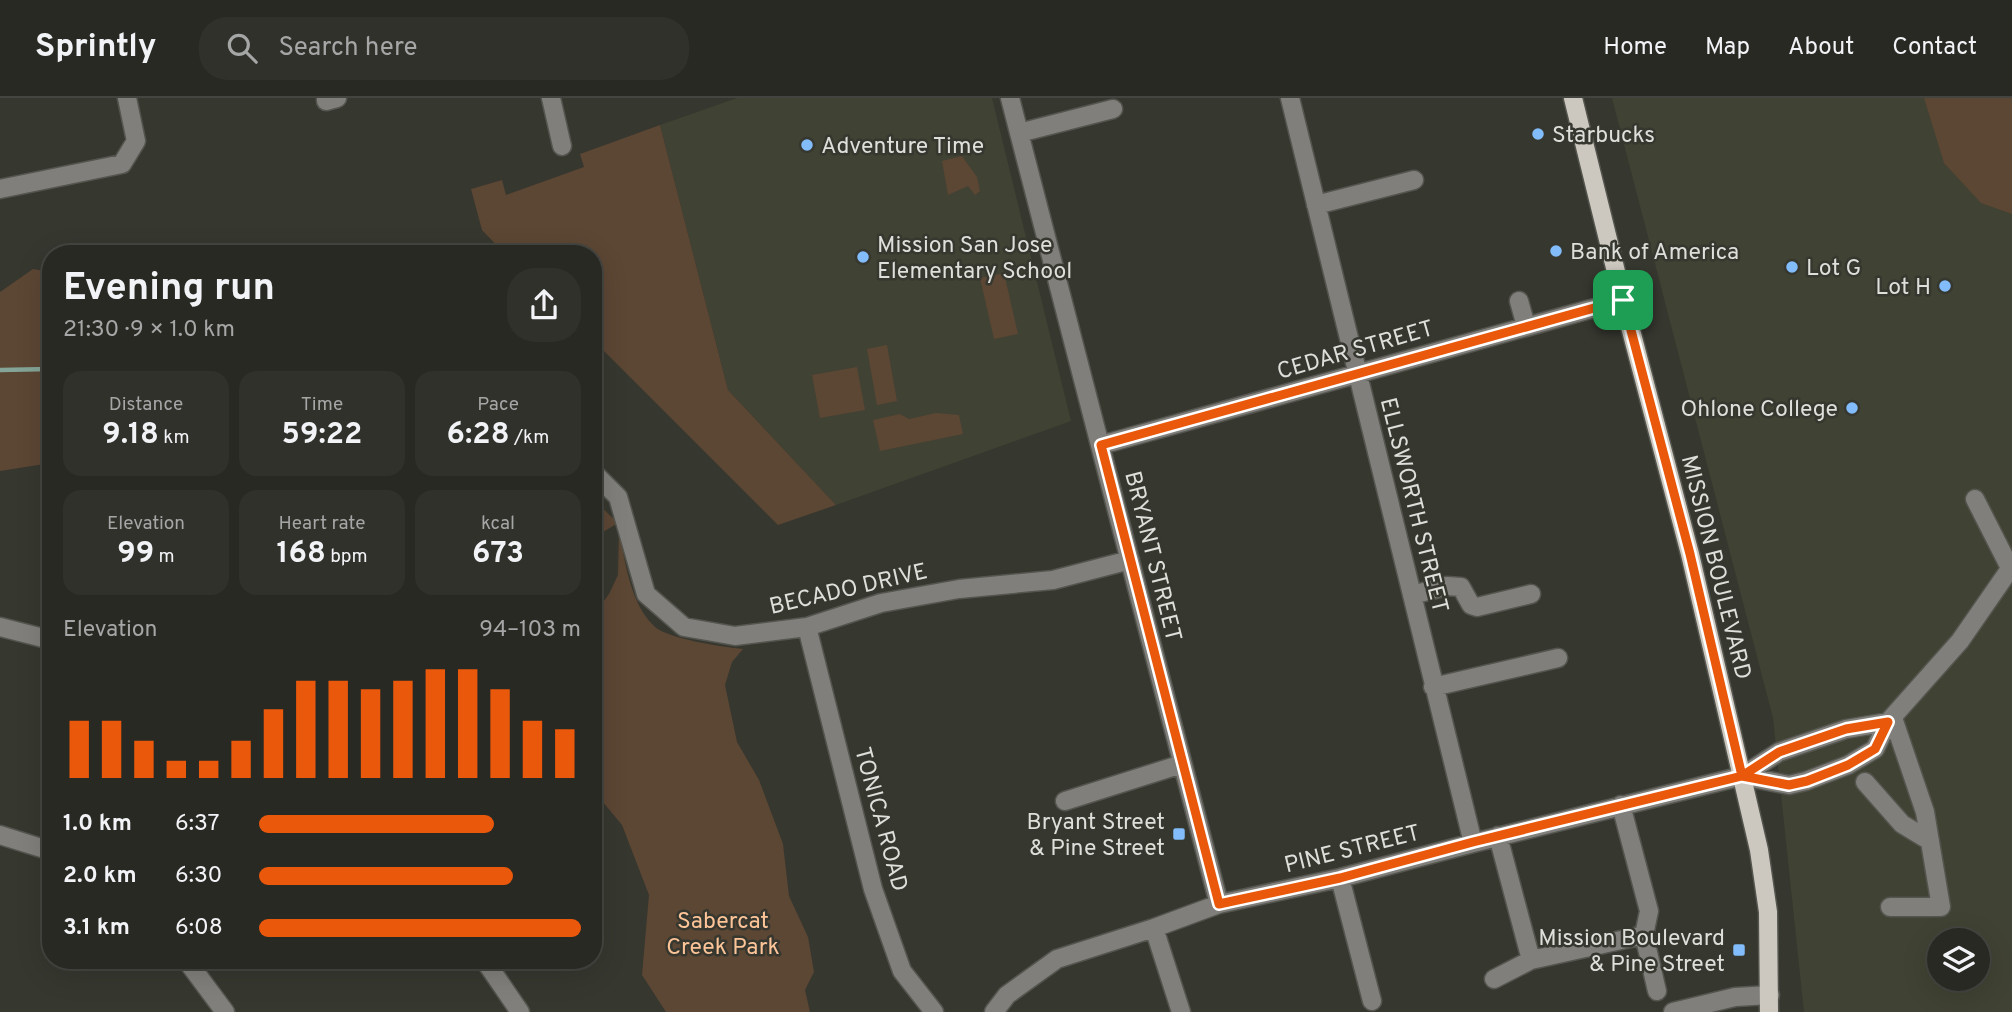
<!DOCTYPE html>
<html lang="en">
<head>
<meta charset="utf-8">
<style>
	:root { --surface:#282923; --page:#30312b; --text:#f1f3f6; --muted:#a5a6a6; --line:#444541; --accent:#ea580c }
	body { margin:0; font-family:Overpass,sans-serif; background:var(--page); color:var(--text); height:100vh; display:flex; flex-direction:column; font-size:26px; white-space:nowrap }
	* { box-sizing:border-box; margin:0 }
	p { font-size:23px; color:var(--muted) }
	.icon { flex:none; width:38px; height:38px; fill:none; stroke:currentColor; stroke-width:2; stroke-linecap:round; stroke-linejoin:round }
	.map { position:relative; flex:1; overflow:hidden }
	.details { position:absolute; left:42px; top:147px; width:560px; height:724px; display:flex; flex-direction:column; background:var(--surface); border-radius:28px; box-shadow:0 7px 28px #0002,0 0 0 2px var(--line) }
	.details>* { flex:none }
	.tools { position:absolute; left:1927px; top:830px; display:grid; gap:14px }
	.tools a { display:grid; place-items:center; width:63px; height:63px; border-radius:50%; background:var(--surface); box-shadow:0 7px 28px #0002,0 0 0 2px var(--line); font-size:35px }
	.pin { position:absolute; display:grid; place-items:center; width:60px; height:60px; color:#fff; margin:-30px; border-radius:14px; box-shadow:0 4px 10px #0006 }
	.round { display:grid; place-items:center; flex:none; width:74px; height:74px; border-radius:28px; background:var(--page) }
	.overview { display:flex; align-items:center; justify-content:space-between; height:119px; padding:0 21px }
	h1 { font-size:38px; font-weight:700; line-height:52px }
	.stats { display:grid; grid-template-columns:repeat(3,1fr); gap:10px; height:119px; padding:7px 21px }
	.stats div { display:grid; align-content:center; border-radius:18px; background:var(--page); text-align:center }
	.stats b { font-size:30px; font-weight:700 }
	.stats small { font-size:19px; font-weight:400 }
	.stats p { font-size:19px }
	.chart { height:196px; padding:14px 21px }
	.chart p { display:flex; justify-content:space-between }
	.chart svg { width:100%; height:126px; margin-top:7px; stroke:var(--accent); stroke-width:6 }
	ul { padding:0 21px; list-style:none; font-size:23px }
	li { display:grid; grid-template-columns:112px 84px 1fr; align-items:center; height:52px }
	li i { height:18px; border-radius:9px; background:var(--accent) }
	header { display:flex; align-items:center; gap:42px; box-sizing:border-box; height:98px; padding:0 35px; background:var(--surface); border-bottom:2px solid var(--line) }
	header strong { font-size:33px }
	nav { display:flex; gap:38px; margin-inline-start:auto; font-size:24px }
	.search { width:490px; height:63px; background:var(--page); display:flex; align-items:center; gap:18px; box-sizing:border-box; padding:0 24px; border-radius:28px; color:var(--muted); font-size:26px }
	.map>svg:first-child { display:block }
	.built { fill:#404233; fill-rule:evenodd }
	.green { fill:#5c4634 }
	.lines { fill:none; stroke-linecap:round; stroke-linejoin:round }
	.stream { stroke:#84a497; stroke-width:4.5 }
	.minor-casing { stroke:#54554e; stroke-width:21 }
	.major-casing { stroke:#54554e; stroke-width:21 }
	.minor { stroke:#817f7b; stroke-width:18 }
	.major { stroke:#ccc8bf; stroke-width:18 }
	.route-casing { stroke:#fff; stroke-width:14 }
	.route { stroke:#ea580c; stroke-width:9 }
	.poi-dot { fill:#82bcfa; stroke:#36372f; stroke-width:2.5 }
	.labels { text-anchor:middle; stroke-width:5; stroke-linejoin:round; paint-order:stroke }
	.poi-label { font-size:23px; fill:#dedfda; stroke:#36372f; text-anchor:start }
	.street-label { font-size:23px; fill:#dedfda; stroke:#36372f }
	.park-label { font-size:23px; fill:#fdc498; stroke:#36372f }
</style>
</head>
<body>
<header>
<strong>Sprintly</strong>
<div class="search"><svg class="icon" aria-label="search" viewBox="0 0 24 24"><circle cx="10" cy="10" r="6"/><path d="M15 15l6 6"/></svg>Search here</div>
<nav><a>Home</a><a>Map</a><a>About</a><a>Contact</a></nav>
</header>
<div class="map">
<svg width="2012" height="914" viewBox="0 0 2012 914">
	<rect width="100%" height="100%" fill="#36372f"/>
	<!-- built -->
	<path class="built" d="M737 0H992L1071 323 836 407 728 292 660 27Z
		M1612 0H2012V914H1804L1773 620ZM1939 842H1978V880H1939Z"/>
	<!-- green -->
	<path class="green" d="M1924 0H2012V116L1981 105 1944 65Z
		M660 27 728 292 836 407 778 427 593 242V156H505L482 132 471 91 502 82 506 97 584 69 580 56Z
		M962 58 977 79 980 93 975 97 968 88 948 97 942 63Z
		M33 171 51 174V365L0 373V194Z
		M1004 175 1018 236 994 241 980 180Z
		M887 247 897 303 877 307 867 251Z
		M857 269 865 312 820 320 812 277Z
		M936 315 959 317 963 336 880 353 873 322 900 316 909 321Z
		M593 401 618 425 593 440Z
		M619 432C625 463 630 505 654 528 667 541 724 549 743 551L732 564 725 587 737 644 759 682 783 746 789 798 808 839 814 874 805 892 810 914H666L642 877 649 797 622 727 593 692V518L609 496 618 477Z"/>
	<g class="lines">
		<!-- stream -->
		<path class="stream" d="M0 272 51 271"/>
		<defs>
			<path id="minor" d="M326 0V3L337 0
				M551 0 562 48
				M1010 0 1219 806
				M1290 0 1473 745
				M1019 35 1113 11
				M0 91 122 66 136 43 127 0
				M1316 107 1414 82
				M1519 203 1526 228
				M1101 347 1623 202
				M593 374 618 399 646 496 684 529 735 538 807 529 881 505 959 491 1053 482 1130 462
				M1975 401 2010 470
				M1412 497 1447 488 1461 489 1471 507 1477 509 1531 496
				M0 529 51 542
				M807 529 873 791 902 873 934 914
				M1433 589 1558 560
				M1742 678 1789 687 1806 683 1848 667 1875 651 1888 624 1960 543 2012 468
				M1865 684 1902 726 1930 743
				M1065 703 1182 666
				M1621 707 1649 813 1644 837 1657 893
				M0 737 51 753
				M1498 738 1531 862
				M1340 780 1372 903
				M1890 809H1941L1925 714 1893 620
				M1154 830 1181 914
				M187 863 225 914
				M485 863 520 914
				M1494 881 1531 862 1644 837
				M994 914 1007 897 1057 861 1154 830 1219 806 1340 780 1473 745 1742 678 1779 654 1846 631 1888 624
				M1673 914 1735 899 1770 897"/>
			<path id="major" d="M1573 0 1623 202 1690 456 1759 752 1768 814 1769 914"/>
		</defs>
		<!-- minor casing -->
		<use href="#minor" class="minor-casing"/>
		<!-- major casing -->
		<use href="#major" class="major-casing"/>
		<!-- minor -->
		<use href="#minor" class="minor"/>
		<!-- major -->
		<use href="#major" class="major"/>
	</g>
	<g class="lines">
		<defs>
			<path id="route" d="M1623 202 1101 347 1219 806 1340 780 1473 744 1742 678 1779 654 1846 631 1888 624 1875 651 1848 667 1807 683 1789 687 1742 678 1690 456 1623 202"/>
		</defs>
		<!-- route casing -->
		<use href="#route" class="route-casing"/>
		<!-- route -->
		<use href="#route" class="route"/>
	</g>
	<!-- markers -->
	<g class="poi-dot">
		<circle cx="1538" cy="36" r="7"/>
		<circle cx="807" cy="47" r="7"/>
		<circle cx="1556" cy="153" r="7"/>
		<circle cx="863" cy="159" r="7"/>
		<circle cx="1792" cy="169" r="7"/>
		<circle cx="1945" cy="188" r="7"/>
		<circle cx="1852" cy="310" r="7"/>
		<rect x="1172" y="729" width="14" height="14" rx="3.5"/>
		<rect x="1732" y="845" width="14" height="14" rx="3.5"/>
	</g>
	<g class="labels">
		<!-- poi labels -->
		<g class="poi-label">
			<text x="1552" y="44">Starbucks</text>
			<text x="821" y="55">Adventure Time</text>
			<text x="877" y="154">Mission San Jose<tspan x="877" dy="26">Elementary School</tspan></text>
			<text x="1570" y="161">Bank of America</text>
			<text x="1806" y="177">Lot G</text>
			<text x="1931" y="196" text-anchor="end">Lot H</text>
			<text x="1838" y="318" text-anchor="end">Ohlone College</text>
			<text x="1165" y="731" text-anchor="end">Bryant Street<tspan x="1165" dy="26">&amp; Pine Street</tspan></text>
			<text x="1725" y="847" text-anchor="end">Mission Boulevard<tspan x="1725" dy="26">&amp; Pine Street</tspan></text>
		</g>
		<!-- street labels -->
		<g class="street-label">
			<text transform="translate(1355 251) rotate(-16)" y="8">CEDAR STREET</text>
			<text transform="translate(1415 407) rotate(76)" y="8">ELLSWORTH STREET</text>
			<text transform="translate(1154 458) rotate(76)" y="8">BRYANT STREET</text>
			<text transform="translate(1717 469) rotate(76)" y="8">MISSION BOULEVARD</text>
			<text transform="translate(848 490) rotate(-13)" y="8">BECADO DRIVE</text>
			<text transform="translate(882 721) rotate(75)" y="8">TONICA ROAD</text>
			<text transform="translate(1352 750) rotate(-14)" y="8">PINE STREET</text>
		</g>
		<!-- park labels -->
		<g class="park-label">
			<text x="723" y="830">Sabercat<tspan x="723" dy="26">Creek Park</tspan></text>
		</g>
	</g>
</svg>
<div class="tools">
<a><svg class="icon" aria-label="layers" viewBox="0 0 24 24"><path d="M12 4l9 5-9 5-9-5zM3 14l9 5 9-5"/></svg></a>
</div>
<div class="pin" style="left:1623px;top:202px;background:#1e9e55"><svg class="icon" aria-label="arrive" viewBox="0 0 24 24"><path d="M6 21V4h12l-3 4 3 4H6"/></svg></div>
<section class="details">
<div class="overview"><div><h1>Evening run</h1><p>21:30 · 9 × 1.0 km</p></div><a class="round"><svg class="icon" aria-label="share" viewBox="0 0 24 24"><path d="M12 15V3M7 8l5-5 5 5M5 13v7h14v-7"/></svg></a></div>
<div class="stats">
<div><p>Distance</p><b>9.18<small> km</small></b></div>
<div><p>Time</p><b>59:22</b></div>
<div><p>Pace</p><b>6:28<small> /km</small></b></div>
</div>
<div class="stats">
<div><p>Elevation</p><b>99<small> m</small></b></div>
<div><p>Heart rate</p><b>168<small> bpm</small></b></div>
<div><p>kcal</p><b>673</b></div>
</div>
<div class="chart"><p><span>Elevation</span>94–103 m</p>
<svg viewBox="0 0 160 44" preserveAspectRatio="none"><path d="M5 44V24M15 44V24M25 44V31M35 44V38M45 44V38M55 44V31M65 44V20M75 44V10M85 44V10M95 44V13M105 44V10M115 44V6M125 44V6M135 44V13M145 44V24M155 44V27"/></svg>
</div>
<ul>
<li><b>1.0 km</b>6:37<i style="width:73%"></i></li>
<li><b>2.0 km</b>6:30<i style="width:79%"></i></li>
<li><b>3.1 km</b>6:08<i style="width:100%"></i></li>
</ul>
</section>
</div>
</body>
</html>
